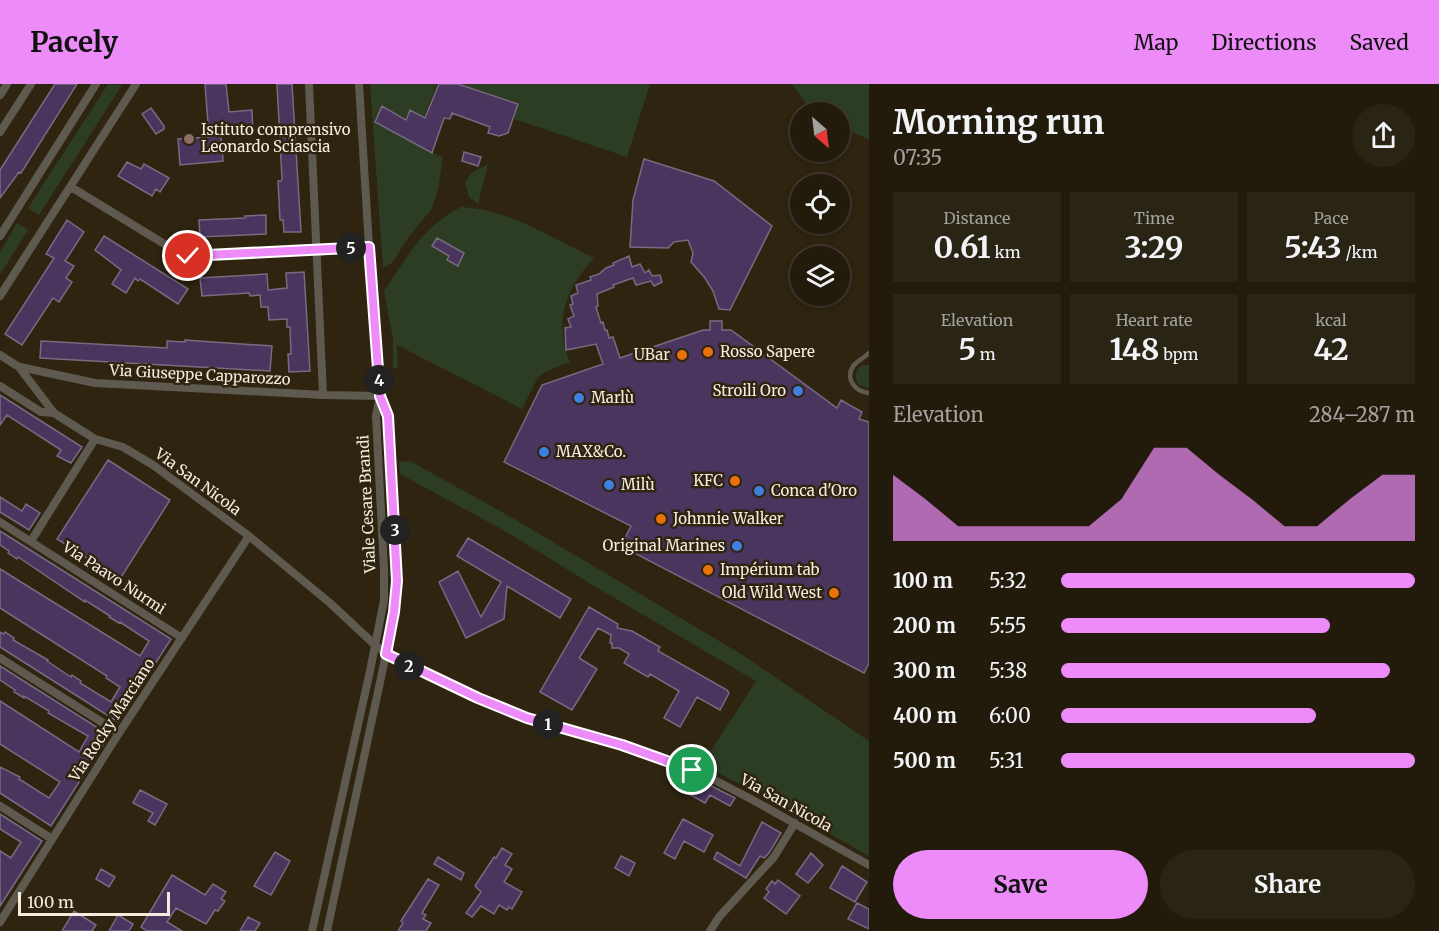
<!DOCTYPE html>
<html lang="en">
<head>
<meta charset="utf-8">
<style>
	:root { --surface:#221b0c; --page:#2a2415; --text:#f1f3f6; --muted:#a2a19d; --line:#3f392d; --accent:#ed8cf9 }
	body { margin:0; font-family:Merriweather,serif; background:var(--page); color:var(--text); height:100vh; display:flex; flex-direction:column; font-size:22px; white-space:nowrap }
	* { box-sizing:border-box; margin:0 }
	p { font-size:20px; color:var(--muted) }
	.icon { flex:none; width:33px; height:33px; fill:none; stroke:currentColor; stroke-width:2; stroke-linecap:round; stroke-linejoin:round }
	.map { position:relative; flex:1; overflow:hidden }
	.details { display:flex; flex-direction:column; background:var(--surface); width:570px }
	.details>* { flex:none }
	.needle { width:39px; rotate:152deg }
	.fabs { position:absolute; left:790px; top:18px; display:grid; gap:12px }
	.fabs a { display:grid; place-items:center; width:60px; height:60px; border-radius:50%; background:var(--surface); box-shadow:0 3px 9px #0003,0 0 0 2px var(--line); font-size:30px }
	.scale { position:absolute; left:18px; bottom:15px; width:152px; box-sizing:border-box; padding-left:6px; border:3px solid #f3ecdf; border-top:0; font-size:16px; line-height:21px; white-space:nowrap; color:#f3ecdf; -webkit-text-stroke:4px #2e2410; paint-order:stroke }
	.pin { position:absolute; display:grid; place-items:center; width:51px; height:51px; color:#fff; margin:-26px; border:3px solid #fff; border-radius:50%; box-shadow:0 2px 6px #0007 }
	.km { position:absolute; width:30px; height:30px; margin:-15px; border-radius:50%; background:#222; color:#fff; font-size:16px; line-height:30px; text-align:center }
	.round { display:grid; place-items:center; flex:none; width:63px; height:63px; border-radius:32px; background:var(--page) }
	.headline { display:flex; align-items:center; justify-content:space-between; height:102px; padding:0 24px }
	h1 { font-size:33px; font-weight:700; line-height:45px }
	.metrics { display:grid; grid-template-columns:repeat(3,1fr); gap:9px; height:102px; padding:6px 24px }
	.metrics div { display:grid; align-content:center; border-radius:0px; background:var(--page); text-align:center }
	.metrics b { font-size:30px; font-weight:700 }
	.metrics small { font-size:16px; font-weight:400 }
	.metrics p { font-size:16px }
	.chart { height:168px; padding:12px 24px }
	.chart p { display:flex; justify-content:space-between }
	.chart svg { width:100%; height:108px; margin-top:6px; fill:var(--accent); opacity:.7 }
	.primary-button { display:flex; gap:12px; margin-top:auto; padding:12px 24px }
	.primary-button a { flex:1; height:69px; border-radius:36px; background:var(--accent); color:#111; font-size:24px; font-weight:700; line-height:69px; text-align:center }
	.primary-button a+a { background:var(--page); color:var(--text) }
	ul { padding:0 24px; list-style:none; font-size:20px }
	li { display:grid; grid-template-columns:96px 72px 1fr; align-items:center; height:45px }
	li i { height:15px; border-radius:8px; background:var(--accent) }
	header { display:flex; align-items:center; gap:36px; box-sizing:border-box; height:84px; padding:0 30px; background:var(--accent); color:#111 }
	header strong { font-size:28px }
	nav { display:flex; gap:33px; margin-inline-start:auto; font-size:21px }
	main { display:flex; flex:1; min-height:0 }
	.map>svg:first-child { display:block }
	.green { fill:#2d3d24 }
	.building { fill:#49355d; stroke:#766c82; stroke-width:1.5 }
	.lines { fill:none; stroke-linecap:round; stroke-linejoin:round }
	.lane { stroke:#5e5a50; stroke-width:4.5 }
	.street { stroke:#5e5a50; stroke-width:8 }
	.route-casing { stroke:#fff; stroke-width:12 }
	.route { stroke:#ed8cf9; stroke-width:8 }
	.education-dot { fill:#8d6e63; stroke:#2e2410; stroke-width:2 }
	.food-dot { fill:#e8710a; stroke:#2e2410; stroke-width:2 }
	.shop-dot { fill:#3f7fe0; stroke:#2e2410; stroke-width:2 }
	.labels { text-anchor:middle; stroke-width:5; stroke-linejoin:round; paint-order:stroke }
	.poi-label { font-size:15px; fill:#f3ecdf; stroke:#2e2410; text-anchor:start }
	.street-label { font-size:15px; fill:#f3ecdf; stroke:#2e2410 }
</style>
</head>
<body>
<header>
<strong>Pacely</strong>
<nav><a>Map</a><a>Directions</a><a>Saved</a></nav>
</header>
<main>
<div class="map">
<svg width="869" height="847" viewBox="0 0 869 847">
	<rect width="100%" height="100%" fill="#2e2410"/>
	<!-- green -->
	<path class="green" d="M108 0 122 1 39 131 28 124Z
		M370 0H437L424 33 410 25 405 34 382 21 374 37 432 69 443 73 438 106 431 126 410 151 392 179 383 184Z
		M461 0H650L627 73 514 35 519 19Z
		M792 0H869V55L840 43V28H815L804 17Z
		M488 80 478 120 469 113 465 99 471 89Z
		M461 123C508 125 552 154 594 174 566 204 553 239 570 278L545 288 538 293 522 325 397 261 398 284H393V255L384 207C408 172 422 143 461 123Z
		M17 139 28 146 0 191V168Z
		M863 281H869V304L859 301C854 293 855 286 863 281Z
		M410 377 511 433 741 570 869 657V772L754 707 702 681 756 597 594 502 505 447 400 390 399 378Z"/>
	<!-- building -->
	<path class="building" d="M55 0H77L21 89 19 88 0 114V86Z
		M205 0H226L229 28 252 26 253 50 221 52 223 77 180 81 178 55 209 53Z
		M277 0H292L301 148H284L283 136H280L278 97H281L282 95Z
		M439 0H458L518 20 508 49 499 52 488 49 490 43 452 29 450 35 444 34 432 69 375 38 382 22 406 36 410 26 425 34Z
		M151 24 164 42V45L156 50 142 30Z
		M464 68 481 73 478 82 462 77Z
		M644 75 714 97 772 142 730 226 719 225 713 207 705 194 691 178 693 169 688 156 674 158 668 164 630 163 633 116Z
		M127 78 141 85 144 80 169 94 160 108 156 105 152 112 118 92Z
		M266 131V150L200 153 199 136 245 134V132Z
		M67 136 84 148 65 177 74 182 66 194 72 198 59 218 53 214 22 261 5 250 54 174 46 170Z
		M104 152 188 205 178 220 140 195 138 197 135 194 126 209 112 200 121 186 95 166Z
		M437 154 464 169 458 182 447 176 449 172 432 162Z
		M629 172 632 183 640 180 645 189 649 186 652 192 660 191 662 198 654 202 651 197 636 201 633 194 613 201 614 203 597 210 598 222 596 223 601 239 603 238 605 246H607L609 254 613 253 620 274 703 246H710V237H722V246H731L837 324 841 316 862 328 859 335 869 338V579L864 589 621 462 631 442 504 378 542 301 603 280 596 260 566 266 565 244 571 243 568 235 574 232 570 221 573 220 571 212 578 209 576 201 591 196 590 193 599 190 606 184 614 181 613 179Z
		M304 188 310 287 289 288 288 270H291L290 243H287V235L269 236 268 223H261L260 211 250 212 249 209 202 212 200 194 267 190 268 206 287 204 286 189Z
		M185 256 272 262 270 287 40 274 41 257 167 264V257L185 258Z
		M0 311 82 363 71 379 57 372 61 366 7 331 0 341Z
		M108 376 170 416 120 495 57 455Z
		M0 413 22 427 26 420 40 429 29 446 0 428Z
		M0 447 171 555 118 638 0 563V548L4 550 5 548 14 554 13 556 48 576 47 577 71 593 72 591 81 597 80 599 111 618 120 603 106 594 107 592 0 524V485L140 572 149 557 120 538 119 539 109 533 110 532 85 516V518L18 473 17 475 8 469 9 467 0 461Z
		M468 454 571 515 560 534 507 502 504 535 466 554 439 498 458 487 481 533 501 498 457 472Z
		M589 523 618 540 617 544 632 547 660 563 658 567 727 606 729 609 720 626 697 613 680 643 664 634 679 607 650 590 648 593 624 579 629 570 619 564H612V559H610L611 551 598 544 579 574 597 585 572 626 540 608Z
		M0 582 109 651 51 742 0 709V683L20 693 19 695 49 714 60 698 0 660V617L79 668 88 652 48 629 49 627 24 612V614L14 608 15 606 0 596Z
		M696 694 735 714 730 722 710 711 705 719 687 709Z
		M140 706 167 720 155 741 148 737 153 729 133 719Z
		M0 730 42 757 0 822V767L11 774 21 758 0 745Z
		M683 735 713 751 704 768 684 757 675 775 664 769Z
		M762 738 781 749 769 769 764 774 760 772 746 794 714 775 717 768 740 782Z
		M502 764 512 770 505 781 512 785 504 798 522 808 512 825 509 823 507 826 499 821 494 830 481 822 472 833 466 829 481 808 475 802 494 773 496 774Z
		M275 768 290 777 271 811 254 802Z
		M811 769 823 781 808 799 796 790Z
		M621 772 635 779 629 792 615 784Z
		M438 773 464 789 461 796 434 780Z
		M842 782 867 798 855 818 830 804Z
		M101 785 115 793 109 803 96 795Z
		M172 791 205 811 213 800 226 808 221 815 225 817 218 827 215 826 206 840 176 824 167 838 182 847H147L141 843Z
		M428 795 439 801 422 829 426 831 423 835 431 839 426 847H398L403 839 401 837Z
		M778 796 800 812 786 830 764 814 769 808 766 805 772 797 775 800Z
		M857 819 869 825V845L848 835Z
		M74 827 96 841 92 847H62Z
		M118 831 133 840 129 847H109Z
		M248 833 260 839 255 847H240Z"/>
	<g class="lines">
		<!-- lane -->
		<path class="lane" d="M869 269C864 274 858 276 854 281 844 294 855 308 869 309"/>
		<!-- street -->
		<path class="street" d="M309 0 323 311
			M0 11 7 0
			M0 48 31 0
			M71 103 179 169 188 172 369 163
			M0 152 96 0
			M0 212 136 0
			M0 271 19 283 54 329 95 355 123 363 153 381 249 452 330 519 375 561 397 577 527 634 622 661 703 690 751 715 869 781
			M20 283 95 299 323 311 380 312
			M0 302 41 328 54 329
			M0 438 182 554
			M31 457 95 355
			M0 574 119 649
			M0 722 52 755
			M0 838 119 649 249 452
			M312 847 370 587 384 516V485L376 332 380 312
			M327 847 386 570 394 528 397 497 388 332 380 312 369 163 359 0
			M710 847 719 833 774 773 795 739"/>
	</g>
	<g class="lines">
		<defs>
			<path id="route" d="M188 172 369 163 380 312 388 332 397 497 394 528 386 570 478 614 527 634 622 661 692 686"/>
		</defs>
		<!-- route casing -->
		<use href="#route" class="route-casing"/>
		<!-- route -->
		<use href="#route" class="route"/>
	</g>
	<!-- markers -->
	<circle class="education-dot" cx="189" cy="55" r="6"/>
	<g class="food-dot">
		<circle cx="708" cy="268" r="6"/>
		<circle cx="682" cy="271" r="6"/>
		<circle cx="735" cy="397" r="6"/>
		<circle cx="661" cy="435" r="6"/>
		<circle cx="708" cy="486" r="6"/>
		<circle cx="834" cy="509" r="6"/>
	</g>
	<g class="shop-dot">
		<circle cx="798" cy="307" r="6"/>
		<circle cx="579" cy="314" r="6"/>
		<circle cx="544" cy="368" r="6"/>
		<circle cx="609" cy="401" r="6"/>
		<circle cx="759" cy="407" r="6"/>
		<circle cx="737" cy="462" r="6"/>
	</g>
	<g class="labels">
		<!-- poi labels -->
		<g class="poi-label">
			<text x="201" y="51">Istituto comprensivo<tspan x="201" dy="17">Leonardo Sciascia</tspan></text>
			<text x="720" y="273">Rosso Sapere</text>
			<text x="670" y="276" text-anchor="end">UBar</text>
			<text x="786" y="312" text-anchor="end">Stroili Oro</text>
			<text x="591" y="319">Marlù</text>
			<text x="556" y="373">MAX&amp;Co.</text>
			<text x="723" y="402" text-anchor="end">KFC</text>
			<text x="621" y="406">Milù</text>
			<text x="771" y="412">Conca d'Oro</text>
			<text x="673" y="440">Johnnie Walker</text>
			<text x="725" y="467" text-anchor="end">Original Marines</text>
			<text x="720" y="491">Impérium tab</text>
			<text x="822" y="514" text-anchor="end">Old Wild West</text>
		</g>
		<!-- street labels -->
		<g class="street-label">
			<text transform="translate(200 291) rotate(3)" y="5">Via Giuseppe Capparozzo</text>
			<text transform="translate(198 398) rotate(36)" y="5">Via San Nicola</text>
			<text transform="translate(367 420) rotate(-93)" y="5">Viale Cesare Brandi</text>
			<text transform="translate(114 494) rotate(33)" y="5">Via Paavo Nurmi</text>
			<text transform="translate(112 636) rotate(-57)" y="5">Via Rocky Marciano</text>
			<text transform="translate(786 719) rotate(29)" y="5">Via San Nicola</text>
		</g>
	</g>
</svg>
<div class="fabs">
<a><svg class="needle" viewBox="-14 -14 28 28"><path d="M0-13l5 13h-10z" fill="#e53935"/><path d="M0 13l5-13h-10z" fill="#a2a19d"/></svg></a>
<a><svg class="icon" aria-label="locate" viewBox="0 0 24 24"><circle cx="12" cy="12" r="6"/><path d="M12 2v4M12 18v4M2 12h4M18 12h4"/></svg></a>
<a><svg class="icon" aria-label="layers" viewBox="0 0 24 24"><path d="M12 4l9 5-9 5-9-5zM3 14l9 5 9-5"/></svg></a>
</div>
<div class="scale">100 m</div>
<div class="pin" style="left:692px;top:686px;background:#1e9e55"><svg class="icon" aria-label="arrive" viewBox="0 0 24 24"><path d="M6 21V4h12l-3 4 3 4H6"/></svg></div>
<div class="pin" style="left:188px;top:172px;background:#d93025"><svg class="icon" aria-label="check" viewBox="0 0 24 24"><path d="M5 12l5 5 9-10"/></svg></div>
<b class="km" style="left:548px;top:640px">1</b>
<b class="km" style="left:409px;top:582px">2</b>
<b class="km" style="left:395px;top:446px">3</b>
<b class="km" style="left:379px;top:296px">4</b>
<b class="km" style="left:351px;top:164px">5</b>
</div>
<section class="details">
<div class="headline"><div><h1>Morning run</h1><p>07:35</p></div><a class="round"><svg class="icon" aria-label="share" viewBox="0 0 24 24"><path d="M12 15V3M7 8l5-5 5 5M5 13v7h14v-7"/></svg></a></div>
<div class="metrics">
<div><p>Distance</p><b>0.61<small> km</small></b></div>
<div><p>Time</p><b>3:29</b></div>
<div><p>Pace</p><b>5:43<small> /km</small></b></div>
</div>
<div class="metrics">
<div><p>Elevation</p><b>5<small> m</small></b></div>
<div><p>Heart rate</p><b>148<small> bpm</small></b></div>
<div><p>kcal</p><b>42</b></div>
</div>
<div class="chart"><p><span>Elevation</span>284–287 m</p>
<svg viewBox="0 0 160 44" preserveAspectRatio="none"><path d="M0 44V17L10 27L20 38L30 38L40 38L50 38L60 38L70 27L80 6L90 6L100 17L110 27L120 38L130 38L140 27L150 17L160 17V44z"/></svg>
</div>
<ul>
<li><b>100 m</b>5:32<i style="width:100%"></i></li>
<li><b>200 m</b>5:55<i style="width:76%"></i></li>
<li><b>300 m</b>5:38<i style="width:93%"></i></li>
<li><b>400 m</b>6:00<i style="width:72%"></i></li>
<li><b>500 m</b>5:31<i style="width:100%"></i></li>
</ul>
<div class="primary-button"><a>Save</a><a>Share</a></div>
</section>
</main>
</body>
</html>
